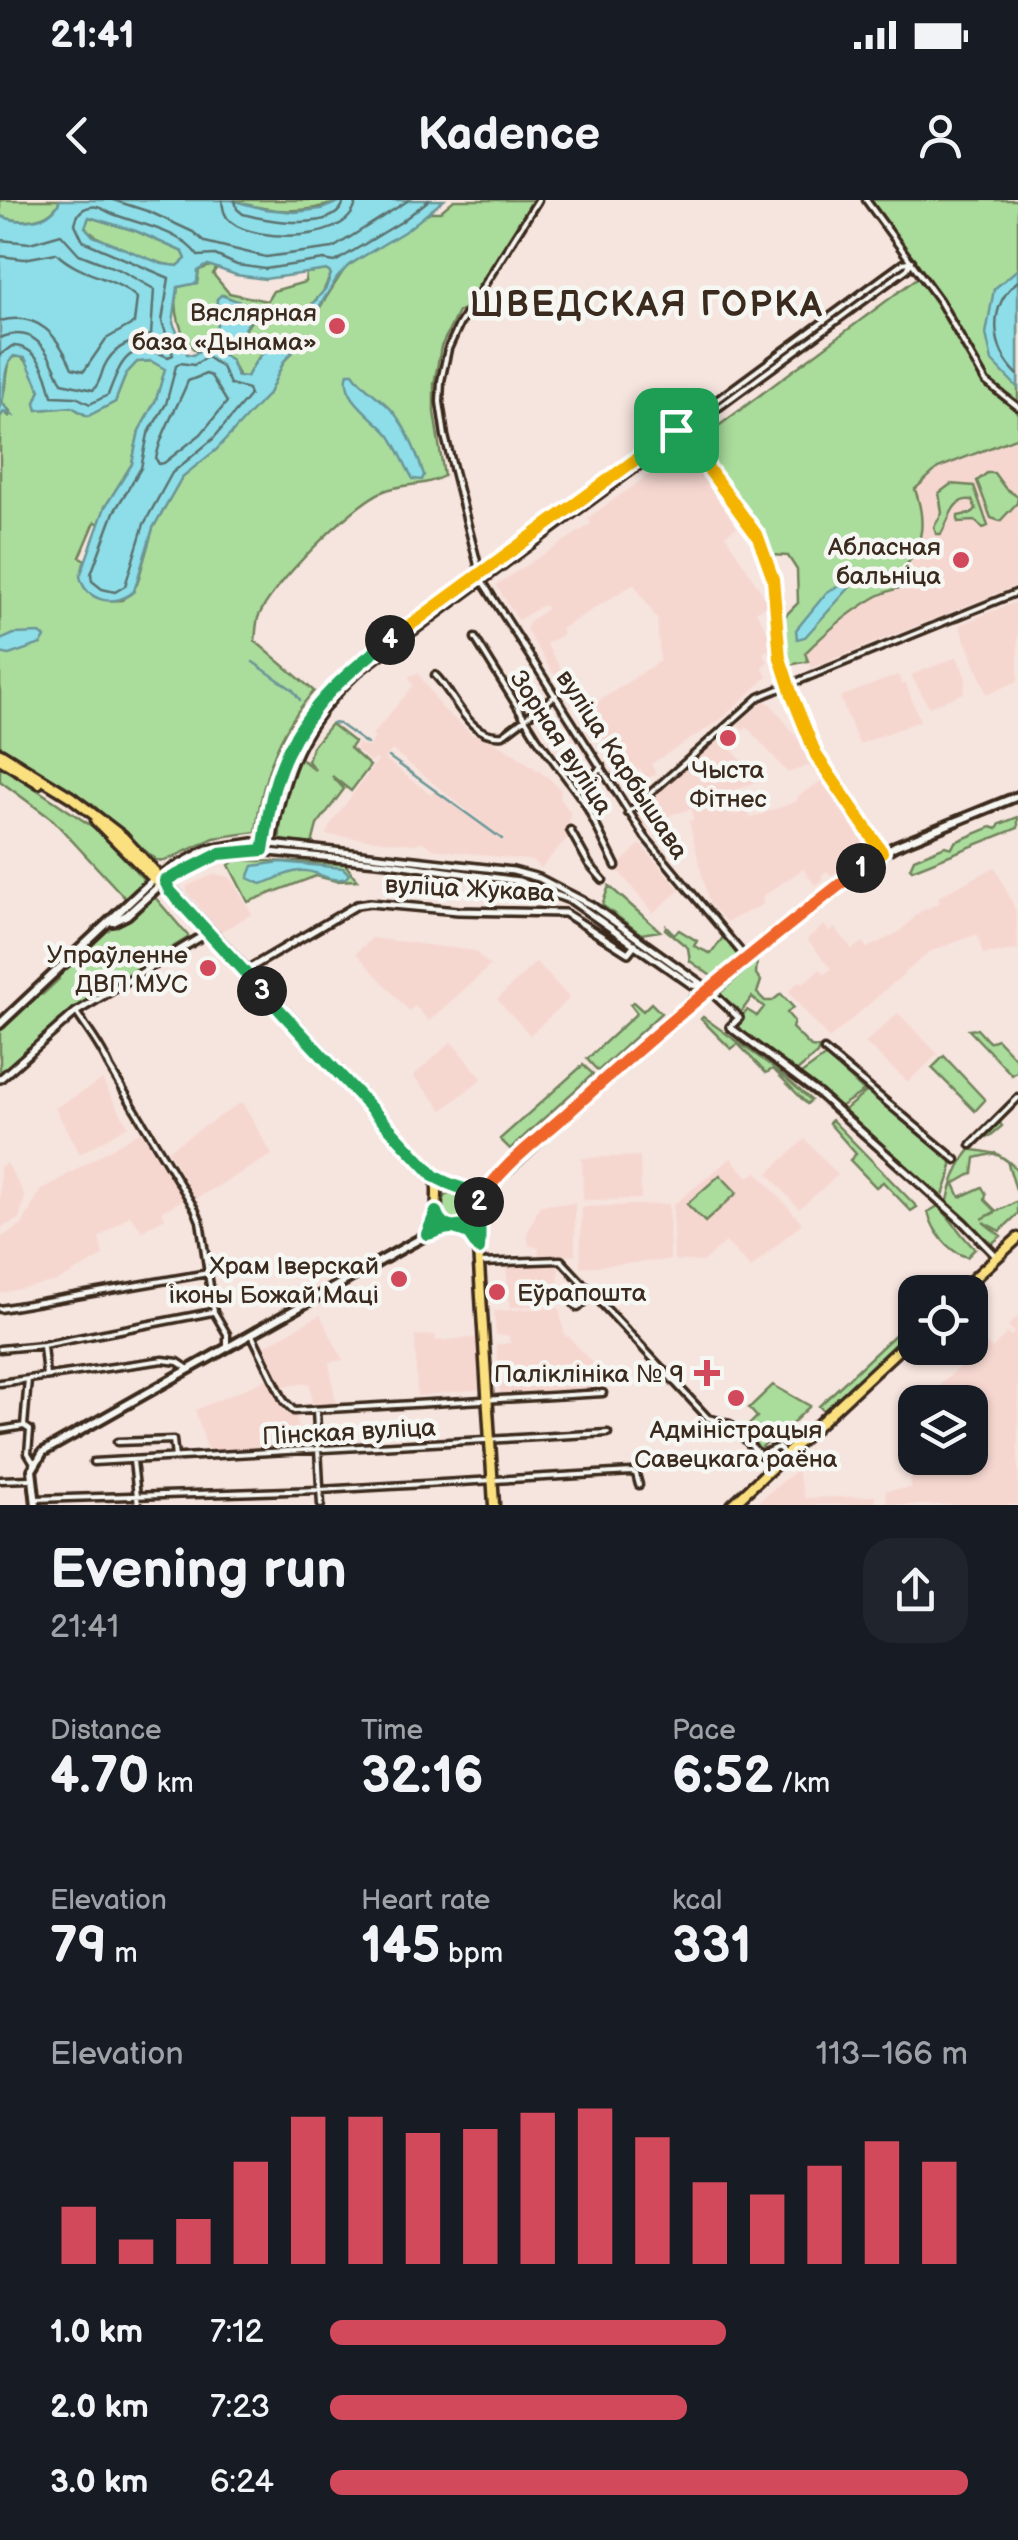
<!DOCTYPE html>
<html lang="en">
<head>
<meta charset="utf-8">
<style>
	:root { --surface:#171b24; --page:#20242c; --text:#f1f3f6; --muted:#9ea1a6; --accent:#d1495b }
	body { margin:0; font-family:"Balsamiq Sans",sans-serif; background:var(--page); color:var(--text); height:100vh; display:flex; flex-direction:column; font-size:38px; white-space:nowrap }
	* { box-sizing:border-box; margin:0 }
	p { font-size:32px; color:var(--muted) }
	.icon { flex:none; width:55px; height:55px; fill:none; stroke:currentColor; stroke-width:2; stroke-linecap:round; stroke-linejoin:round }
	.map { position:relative; height:1305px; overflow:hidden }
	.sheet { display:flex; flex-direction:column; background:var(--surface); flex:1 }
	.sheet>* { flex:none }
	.buttons { position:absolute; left:898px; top:1075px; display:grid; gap:20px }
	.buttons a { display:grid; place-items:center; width:90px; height:90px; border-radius:20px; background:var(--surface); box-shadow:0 2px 8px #0004; font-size:50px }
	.pin { position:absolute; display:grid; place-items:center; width:85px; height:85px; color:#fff; margin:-42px; border-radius:20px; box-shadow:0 5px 15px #0006 }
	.km { position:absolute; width:50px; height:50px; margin:-25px; border-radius:50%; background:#222; color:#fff; font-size:28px; line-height:50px; text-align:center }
	.round { display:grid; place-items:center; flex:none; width:105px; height:105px; border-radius:30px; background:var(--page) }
	.overview { display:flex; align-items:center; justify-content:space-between; height:170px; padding:0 50px }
	h1 { font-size:55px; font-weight:600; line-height:75px }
	.metrics { display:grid; grid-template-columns:repeat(3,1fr); gap:15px; height:170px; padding:10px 50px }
	.metrics div { display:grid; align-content:center }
	.metrics b { font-size:50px; font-weight:600 }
	.metrics small { font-size:28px; font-weight:400 }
	.metrics p { font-size:28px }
	.chart { height:280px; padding:20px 50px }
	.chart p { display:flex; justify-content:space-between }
	.chart svg { width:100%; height:180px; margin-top:10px; stroke:var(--accent); stroke-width:6 }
	ul { padding:0 50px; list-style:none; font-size:32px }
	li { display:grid; grid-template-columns:160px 120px 1fr; align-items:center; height:75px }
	li i { height:25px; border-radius:12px; background:var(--accent) }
	.status { display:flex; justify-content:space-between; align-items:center; height:70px; padding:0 50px; background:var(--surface); direction:ltr }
	.status svg { height:28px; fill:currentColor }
	header { display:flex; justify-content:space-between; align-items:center; height:130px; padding:0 50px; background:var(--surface); font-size:45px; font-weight:600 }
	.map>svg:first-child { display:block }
	.built { fill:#f6d7d0; fill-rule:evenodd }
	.green { fill:#aadc9c; stroke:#72835d; stroke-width:2.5 }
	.water { fill:#8ddee8; stroke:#6c9697; stroke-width:2.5; fill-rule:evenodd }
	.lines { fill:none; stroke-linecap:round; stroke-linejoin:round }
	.shore { stroke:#5c726f; stroke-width:2.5 }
	.stream { stroke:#6c9697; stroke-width:2.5 }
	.minor-casing { stroke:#3b2a1e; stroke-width:11 }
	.tertiary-casing { stroke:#3b2a1e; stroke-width:12 }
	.secondary-casing { stroke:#3b2a1e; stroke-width:14 }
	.primary-casing { stroke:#3b2a1e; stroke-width:15 }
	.minor { stroke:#f6f6f2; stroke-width:4 }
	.tertiary { stroke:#f6f6f2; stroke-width:5 }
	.secondary { stroke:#f6f6f2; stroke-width:6 }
	.primary { stroke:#fbe080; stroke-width:8 }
	.split-1-casing { stroke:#fff; stroke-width:20 }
	.split-2-casing { stroke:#fff; stroke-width:20 }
	.split-3-casing { stroke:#fff; stroke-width:20 }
	.split-4-casing { stroke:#fff; stroke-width:20 }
	.split-5-casing { stroke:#fff; stroke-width:20 }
	.split-1 { stroke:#f5b400; stroke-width:12 }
	.split-2 { stroke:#f0652b; stroke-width:12 }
	.split-3 { stroke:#22a559; stroke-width:12 }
	.split-4 { stroke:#22a559; stroke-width:12 }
	.split-5 { stroke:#f5b400; stroke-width:12 }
	.poi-dot { fill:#d1495b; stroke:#f6f6f2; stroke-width:4 }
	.labels { text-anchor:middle; stroke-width:9; stroke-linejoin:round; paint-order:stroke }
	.poi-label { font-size:25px; fill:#3b2a1e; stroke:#f6f6f2; text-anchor:end }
	.street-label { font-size:25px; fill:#3b2a1e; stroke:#f6f6f2 }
	.district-label { font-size:35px; font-weight:bold; letter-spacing:2.5px; fill:#3b2a1e; stroke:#f6f6f2 }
</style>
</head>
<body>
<div class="status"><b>21:41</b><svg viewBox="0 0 49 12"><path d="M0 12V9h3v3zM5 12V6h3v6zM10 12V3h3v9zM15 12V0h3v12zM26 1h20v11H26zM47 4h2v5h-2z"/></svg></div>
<header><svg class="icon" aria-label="back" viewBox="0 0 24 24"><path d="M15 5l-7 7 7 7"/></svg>Kadence<svg class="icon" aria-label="person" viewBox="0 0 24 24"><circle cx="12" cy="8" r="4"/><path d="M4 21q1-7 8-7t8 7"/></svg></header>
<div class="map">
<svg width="1018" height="1305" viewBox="0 0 1018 1305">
	<rect width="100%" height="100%" fill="#f6e4de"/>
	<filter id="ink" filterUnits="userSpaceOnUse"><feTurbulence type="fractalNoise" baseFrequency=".01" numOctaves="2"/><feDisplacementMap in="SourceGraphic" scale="20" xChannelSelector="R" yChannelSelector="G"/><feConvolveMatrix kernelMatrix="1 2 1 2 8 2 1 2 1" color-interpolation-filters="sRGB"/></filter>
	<g filter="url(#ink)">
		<!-- built -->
		<path class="built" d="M1018 237V385L811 468 805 453 859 396 915 289 938 268Z
			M684 250 737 327 725 335 769 404 756 412 776 445 763 453 768 461 762 467 767 477 719 521 651 564 656 574 647 579 640 569 625 579 585 522 582 512 660 461 657 419 634 384 561 429 563 434 546 444 569 482 562 488 526 429 530 421 548 408 543 405 518 420 496 385 591 324 588 318Z
			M1018 401V481L987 494 959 425Z
			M957 457 966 478 964 493 929 507 911 475Z
			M418 473 442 508 473 535 476 533 506 548 550 579 561 591 560 598 570 612 569 626 564 632 569 636 541 668 533 661 433 649 423 642 414 644 326 635 330 625 378 560 375 559 371 562 355 549 358 544 368 547 375 538 372 535 413 486 409 476ZM392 550 504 640 503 641 434 591 431 595 385 559Z
			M898 475 902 485 906 484 920 521 859 544 840 497Z
			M764 501 771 504 817 563 788 573 747 527 743 530 738 524Z
			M721 538 759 580 722 597 734 615 747 609 751 618 797 601 798 596 826 578 874 645 831 676 827 671 821 675 823 679 815 685 803 669 762 697 764 704 727 722 709 703 689 621 693 620 692 609 663 617V622L648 628 639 621 641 608Z
			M640 644 680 690 653 713 616 668Z
			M995 667 1016 711 1018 750 983 754 977 734 929 752 829 839 790 794V789L800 781 803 783 820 769 825 774 831 769 807 739 824 725 830 732 835 728 852 749 862 742 867 748 898 733 920 712 940 702 938 697Z
			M215 674 230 677 252 714 220 732 187 692V686Z
			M372 738 475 751 490 766 429 821 415 806 409 811 356 753Z
			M536 762 570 798 530 835 497 799Z
			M898 813 938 854 908 882 865 843Z
			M451 842 482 878 443 910 413 876Z
			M102 880 128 926 80 954 55 908Z
			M242 902 272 955 195 999 168 950Z
			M141 931 183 1000 162 1011 165 1018 142 1031 130 1015 99 1038 103 1056 58 1081 0 1093V1038L22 1025 40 991Z
			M805 939 838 975 799 1009 768 973Z
			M640 956 641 999 583 1000 582 958Z
			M731 958 748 977 757 972 802 1023 751 1068 726 1042 702 1062 674 1060 673 1005Z
			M7 963 25 996 19 1019 0 1028V967Z
			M575 1003V1055L539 1057 538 1047 529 1046 527 1034 540 1005Z
			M669 1004 670 1060 580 1067 582 1007Z
			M558 1063 560 1105 510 1107 506 1065Z
			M559 1108 565 1137 568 1136 602 1173 603 1187 500 1194 496 1145 510 1143 509 1136 496 1135 494 1111Z
			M320 1115 343 1160 329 1162 336 1204 312 1206 310 1183 282 1186 261 1148Z
			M1018 1116V1305H887L886 1290 911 1288 910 1257 915 1252V1258H970V1202H922L985 1142 992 1149 1007 1133 1011 1136 1014 1132 1008 1126Z
			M435 1135 436 1141 478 1137 481 1189 417 1196 415 1136Z
			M270 1178 286 1214H296L301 1246 208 1251 195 1210Z
			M797 1270 805 1298 875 1296V1305H754Z"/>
		<!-- green -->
		<path class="green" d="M0 0H60C52 22 20 24 0 16Z
			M231 0H344C304 15 271 13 231 0Z
			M454 0H536L465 110 458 112 441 147 434 184V212L444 276C424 287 404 283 384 291 354 302 269 388 258 418 256 425 256 434 255 441L314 491C278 531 261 580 256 632L214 638 165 661 156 660 93 605 0 547V217L4 212 9 216 11 212 2 203 10 158 20 156 30 165 40 190 35 203 37 210 72 207 87 216 115 202 126 174 137 162 151 161 166 169 156 200 139 231 132 264 105 307 101 324 95 322 80 357 85 360C75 391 92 402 122 400L137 384 153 328 182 277 231 234 249 211 269 193 284 161 295 150 288 144C265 143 256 159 247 177H239L231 160 222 154 221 146 225 142H237L253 118 252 109 223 95 217 99 218 138 197 152C179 138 173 107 178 87L197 83 199 70 213 65 217 67 213 74 229 93 267 101 273 91 305 82 306 73 327 70 331 74 323 92 311 105 315 115 345 68 430 12H440Z
			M870 0H1018V237L938 268 915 289C925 318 925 343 905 367L913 379 912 383C900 389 885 391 874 398 848 413 827 431 805 453L808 461 785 466 782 419 798 403 797 370 788 356 771 355 766 352 756 329 699 251 697 242 924 73Z
			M89 17 136 31 183 52 186 59 178 66C160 66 95 41 85 27Z
			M987 273H994L1005 288 1018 297 1017 303 1000 321 991 318 977 281Z
			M951 284 974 286 988 326 983 328 975 321 958 322V316L972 313 976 309 972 300C952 297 950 319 941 334H936L934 327 942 313 939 293Z
			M331 524 354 542 350 548 370 566 351 591 332 576 344 589 317 625 312 644 280 640C279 612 288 584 300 558L315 570 308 561 312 547Z
			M0 565 99 631 145 681 126 699 53 620 0 581Z
			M1018 617V628L912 670 910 668 914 659 945 646 952 648 955 642 991 627 997 629 1000 624Z
			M235 660 345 664 357 680 336 681 316 676 248 702 229 665Z
			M609 686 660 731 641 734 602 705Z
			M153 695 189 737 107 787 58 821 0 875V831L35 796 43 794 59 779 58 775 110 726 127 719Z
			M666 726 674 734 679 730 697 741 694 746 711 754 724 736 739 758 714 778 690 761 688 748 665 729Z
			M757 760 756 774 761 781 757 793 765 801H772L781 794 793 807 787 813 794 821 792 828 811 847 819 848 817 854 796 872 792 873 740 832 735 824 747 810 757 816 764 807 752 797 741 812 719 794Z
			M633 802 643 811 651 803 661 813 598 871 587 859 637 813 630 804Z
			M703 817 773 867 811 900 807 904 773 869 766 873 738 844 731 849 701 819Z
			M977 829 989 842 997 839 1018 861V871L1012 875 969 830Z
			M826 856 864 891 838 908 802 878 801 874Z
			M944 856 985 900 975 911 932 868Z
			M583 865 593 874 510 949 500 939Z
			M866 892 875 894 951 955V972L942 998 846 916 843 911Z
			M832 920 917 1007 911 1011 883 982 876 987 850 960 856 954 829 923Z
			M998 920 1002 926 989 937H982L973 950C994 952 1004 955 1018 971V996L1007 961 996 953 975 958 973 973 954 984 960 997 982 987 986 994 985 1000 996 1011 982 1019 1018 1001V1014L1000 1031 983 1022 1001 1036 991 1044 947 1005C955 963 968 949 998 920Z
			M720 975 737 993 705 1022 687 1004Z
			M439 1009a17 17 0 1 1 34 0a17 17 0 1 1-34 0Z
			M938 1006C953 1020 960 1035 975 1049L967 1057C948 1052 933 1031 928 1012Z
			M915 1116 912 1130 825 1212 819 1206Z
			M773 1185 810 1206 777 1238 774 1235 758 1251 741 1233 757 1217 749 1208Z"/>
		<!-- water -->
		<path class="water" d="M60 0H231L264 9 295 12 321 9 344 0H444L407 30 349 65 337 78 313 117 308 110 326 88 331 74 327 70 265 79 236 75 208 65 198 71 197 83 178 87 173 123 187 154 193 155 217 139V99L221 95 246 104 254 113 237 142 227 141 221 146 222 154 231 160 237 176 247 177C257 157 272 136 295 149L284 161 269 193 216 250 182 277 153 328 134 391C116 408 85 402 80 376L105 307 132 264 139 231 156 200 165 169 151 161 137 162 126 174 115 202 88 216 72 207 37 210 35 203 40 190 25 158 14 156C2 167 6 188 2 203L12 215 4 212 0 217V16C20 24 52 23 60 0ZM89 17 136 31 183 52 186 59 178 66 162 64 93 36 85 27Z
			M1018 69V188L992 161 986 134 994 89Z
			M348 173H353C364 190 383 198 395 214 408 231 417 254 424 275L422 280 413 279C405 265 399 250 390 236 377 219 339 198 348 173Z
			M849 381 851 386 805 437 797 439 796 430 827 392Z
			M40 433 45 437 41 444 9 455 0 453V440L14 434Z
			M281 662 343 668 349 674 346 678C328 684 318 669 299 671 286 672 274 681 261 684L248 678 253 666Z"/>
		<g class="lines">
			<!-- shore -->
			<path class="shore" d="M113 0 150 12 193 32 205 42 266 57 333 48 409 0
				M222 0C223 9 224 16 231 22 256 43 354 43 356 0
				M235 0 237 9 243 14C267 21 339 33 344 0
				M0 40 30 43 61 34 79 54 120 70 154 89 151 135C131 142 114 145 104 167 100 177 100 183 93 190L62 183C49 156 38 122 0 138
				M0 56 24 59 56 53C79 76 116 77 137 98L134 123 106 139 84 171 72 168C58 136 39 111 0 121
				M1018 81C987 106 991 149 1018 175
				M0 155 12 146C39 146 47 174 52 196L76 197 90 204 108 195C120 164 128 138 168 157L173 155 162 121 169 78 83 41 75 24C77 15 80 9 90 7 99 5 105 11 113 14 141 25 180 30 198 56L215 55 237 65 265 69 324 60 335 62 401 22 429 0
				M207 157 222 167 230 184 248 189 250 195 213 239 172 273 144 324 125 386 115 392 102 389 92 381 91 374 114 312 141 268 148 234 166 204 176 166 180 163 194 165Z
				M206 174 211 176 227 202 201 234 164 263 159 264 156 259C161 231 178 207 188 181Z"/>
			<!-- stream -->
			<path class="stream" d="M253 462 293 490 300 500
				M332 523 339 524 367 544
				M389 557 502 639"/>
			<defs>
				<path id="minor" d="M538 0 459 125 448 149 441 181 440 202 445 236 482 381 645 637 746 758
					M866 0 939 100 986 182 1018 207
					M682 237 757 337 773 379 782 466 793 498 816 555 882 651
					M475 438 537 538 585 603 616 666
					M435 475C456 495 467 539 503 535L556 495
					M577 590 602 567
					M628 613 759 497 1018 392
					M570 630 589 664 603 680
					M272 646C285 569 301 527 359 472L907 69 912 61
					M263 650C278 571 286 531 347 473L881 79 903 63 912 61
					M76 812C88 831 102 847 110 868L195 1009 200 1021 214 1112 227 1134V1147
					M824 850 956 960
					M971 945 1018 898
					M480 1063 561 1060 708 1218 730 1224 760 1255 778 1247 785 1254
					M569 1098 578 1108 592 1095
					M0 1109 208 1073
					M252 1135 284 1201 294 1211 603 1193
					M43 1146 46 1176
					M0 1149 43 1145 212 1112
					M0 1183 163 1160 178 1162 187 1168
					M316 1210 321 1305
					M24 1226 28 1179
					M0 1230 24 1226 30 1230 28 1253 34 1263
					M117 1242 173 1240 175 1258
					M133 1261 138 1305
					M93 1262 608 1233
					M0 1280 30 1279
					M35 1299 320 1290 632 1272 636 1274 639 1285"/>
				<path id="tertiary" d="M159 675 207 649 253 642 513 671 539 678 591 705 707 788 739 818 730 827 819 894 963 1022 997 1057
					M165 681 206 658 247 650 388 663 519 681 572 701 692 785 704 787
					M245 771 357 705 370 703 458 711 565 713 628 753 635 744
					M0 879 76 812 209 732"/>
				<path id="secondary" d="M113 722 127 715 160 685
					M0 824 154 679
					M466 990 489 987
					M477 1006 490 986 694 799 871 660 895 646 1018 596
					M36 1305 32 1270 43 1252 405 1047 427 1035 449 1028"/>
				<path id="primary" d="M0 553 71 597 123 637 433 974C446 985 465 986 475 1000L494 1305
					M0 559 39 583
					M96 621 160 685 169 690
					M435 976C441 993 431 1010 443 1025L460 1029 475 1017
					M959 1092 1018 1038
					M732 1305 915 1134"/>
			</defs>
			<!-- minor casing -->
			<use href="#minor" class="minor-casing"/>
			<!-- tertiary casing -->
			<use href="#tertiary" class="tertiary-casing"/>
			<!-- secondary casing -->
			<use href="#secondary" class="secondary-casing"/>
			<!-- primary casing -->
			<use href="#primary" class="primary-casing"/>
			<!-- minor -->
			<use href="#minor" class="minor"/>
			<!-- tertiary -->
			<use href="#tertiary" class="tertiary"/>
			<!-- secondary -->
			<use href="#secondary" class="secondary"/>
			<!-- primary -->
			<use href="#primary" class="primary"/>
		</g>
	</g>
	<g class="lines" filter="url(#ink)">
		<defs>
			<path id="split-1" d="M676 230 704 263 758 337 773 379 780 458 793 498 816 555 882 652 861 668"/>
			<path id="split-2" d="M479 1002C500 966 541 938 571 910 664 824 761 746 861 668"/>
			<path id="split-3" d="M262 791 434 976C445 983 452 985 464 989 482 996 480 1032 479 1049L468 1033C454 1026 442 1030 436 1012L427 1034C433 1033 438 1030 444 1029 468 1024 472 1032 479 1002"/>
			<path id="split-4" d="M262 791 170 691 165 681 219 654 263 650C267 630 268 609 274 589 292 522 336 480 390 440"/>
			<path id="split-5" d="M390 440 676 230"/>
		</defs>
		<!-- split-1 casing -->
		<use href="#split-1" class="split-1-casing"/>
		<!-- split-2 casing -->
		<use href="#split-2" class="split-2-casing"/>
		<!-- split-3 casing -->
		<use href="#split-3" class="split-3-casing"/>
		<!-- split-4 casing -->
		<use href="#split-4" class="split-4-casing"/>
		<!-- split-5 casing -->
		<use href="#split-5" class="split-5-casing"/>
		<!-- split-1 -->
		<use href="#split-1" class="split-1"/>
		<!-- split-2 -->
		<use href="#split-2" class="split-2"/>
		<!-- split-3 -->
		<use href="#split-3" class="split-3"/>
		<!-- split-4 -->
		<use href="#split-4" class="split-4"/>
		<!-- split-5 -->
		<use href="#split-5" class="split-5"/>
	</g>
	<!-- markers -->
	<g class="poi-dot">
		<circle cx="337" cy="126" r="10"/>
		<circle cx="961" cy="360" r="10"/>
		<circle cx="728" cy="538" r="10"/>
		<circle cx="208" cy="768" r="10"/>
		<circle cx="399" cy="1079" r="10"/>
		<circle cx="497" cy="1092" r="10"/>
		<path d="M702 1158h10v10h10v10h-10v10h-10v-10h-10v-10h10z"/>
		<circle cx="736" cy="1198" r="10"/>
	</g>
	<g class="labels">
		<!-- poi labels -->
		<g class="poi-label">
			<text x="317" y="121">Вяслярная<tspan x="317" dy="29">база «Дынама»</tspan></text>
			<text x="941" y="355">Абласная<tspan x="941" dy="29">бальніца</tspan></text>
			<text x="728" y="578" text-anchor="middle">Чыста<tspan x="728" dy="29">Фітнес</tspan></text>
			<text x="188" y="763">Упраўленне<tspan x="188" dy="29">ДВП МУС</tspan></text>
			<text x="379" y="1074">Храм Іверскай<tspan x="379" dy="29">іконы Божай Маці</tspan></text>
			<text x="517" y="1101" text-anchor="start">Еўрапошта</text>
			<text x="684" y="1182">Паліклініка № 9</text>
			<text x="736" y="1238" text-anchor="middle">Адміністрацыя<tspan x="736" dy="29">Савецкага раёна</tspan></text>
		</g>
		<!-- street labels -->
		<g class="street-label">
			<text transform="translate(562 542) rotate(57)" y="9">Зорная вуліца</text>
			<text transform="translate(623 564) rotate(57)" y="9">вуліца Карбышава</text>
			<text transform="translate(470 688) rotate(3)" y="9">вуліца Жукава</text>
			<text transform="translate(349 1231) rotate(-3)" y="9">Пінская вуліца</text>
		</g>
		<!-- district labels -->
		<g class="district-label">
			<text x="647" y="116">ШВЕДСКАЯ ГОРКА</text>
		</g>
	</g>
</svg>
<div class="buttons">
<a><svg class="icon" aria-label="locate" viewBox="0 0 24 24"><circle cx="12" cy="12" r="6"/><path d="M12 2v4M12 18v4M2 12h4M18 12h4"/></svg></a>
<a><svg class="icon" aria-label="layers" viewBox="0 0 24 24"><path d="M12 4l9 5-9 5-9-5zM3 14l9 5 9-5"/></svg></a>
</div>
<div class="pin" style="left:676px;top:230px;background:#1e9e55"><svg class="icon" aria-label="arrive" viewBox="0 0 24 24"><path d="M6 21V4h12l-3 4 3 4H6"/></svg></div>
<b class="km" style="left:861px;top:668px">1</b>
<b class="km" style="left:479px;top:1002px">2</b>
<b class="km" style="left:262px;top:791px">3</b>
<b class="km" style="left:390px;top:440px">4</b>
</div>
<section class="sheet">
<div class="overview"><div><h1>Evening run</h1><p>21:41</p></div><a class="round"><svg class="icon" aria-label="share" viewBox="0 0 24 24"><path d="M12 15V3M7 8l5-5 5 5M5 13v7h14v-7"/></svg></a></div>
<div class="metrics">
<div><p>Distance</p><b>4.70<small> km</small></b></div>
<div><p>Time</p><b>32:16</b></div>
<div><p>Pace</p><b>6:52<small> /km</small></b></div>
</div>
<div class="metrics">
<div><p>Elevation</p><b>79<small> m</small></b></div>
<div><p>Heart rate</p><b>145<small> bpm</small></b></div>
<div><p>kcal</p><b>331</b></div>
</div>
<div class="chart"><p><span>Elevation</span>113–166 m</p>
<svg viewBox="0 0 160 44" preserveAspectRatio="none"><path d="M5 44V30M15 44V38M25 44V33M35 44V19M45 44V8M55 44V8M65 44V12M75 44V11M85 44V7M95 44V6M105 44V13M115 44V24M125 44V27M135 44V20M145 44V14M155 44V19"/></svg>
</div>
<ul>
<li><b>1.0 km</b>7:12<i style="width:62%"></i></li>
<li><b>2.0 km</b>7:23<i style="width:56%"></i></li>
<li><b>3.0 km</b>6:24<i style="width:100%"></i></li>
</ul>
</section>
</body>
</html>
